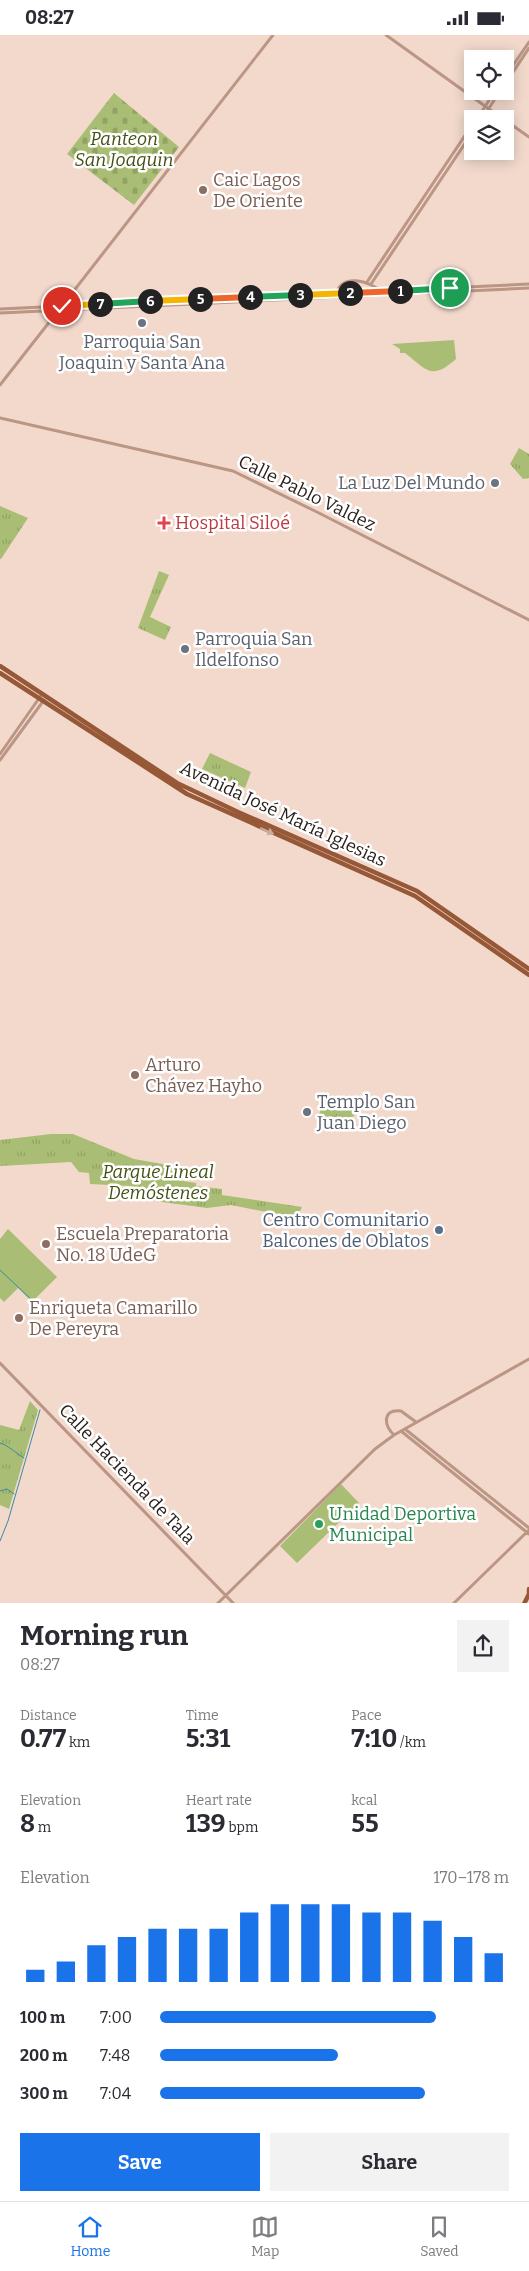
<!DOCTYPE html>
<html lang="en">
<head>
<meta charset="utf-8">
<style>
	:root { --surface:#fff; --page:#f2f2f3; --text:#2b2b33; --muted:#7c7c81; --line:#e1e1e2; --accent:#1a73e8 }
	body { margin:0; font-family:Bitter,serif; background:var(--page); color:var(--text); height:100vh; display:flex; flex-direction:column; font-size:19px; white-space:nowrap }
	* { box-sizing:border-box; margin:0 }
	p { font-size:16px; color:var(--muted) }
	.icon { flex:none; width:28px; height:28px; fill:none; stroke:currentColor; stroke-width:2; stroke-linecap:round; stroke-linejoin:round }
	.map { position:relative; height:1568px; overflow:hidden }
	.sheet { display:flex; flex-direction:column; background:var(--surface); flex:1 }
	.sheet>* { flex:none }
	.tools { position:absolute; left:464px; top:15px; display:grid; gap:10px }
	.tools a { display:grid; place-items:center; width:50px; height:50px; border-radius:0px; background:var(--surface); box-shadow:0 2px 12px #0003; font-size:25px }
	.pin { position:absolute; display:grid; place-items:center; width:42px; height:42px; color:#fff; margin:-21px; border:2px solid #fff; border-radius:50%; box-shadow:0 1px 5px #0007 }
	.km { position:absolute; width:25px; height:25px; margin:-12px; border-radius:50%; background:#222; color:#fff; font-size:14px; line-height:25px; text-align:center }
	.round { display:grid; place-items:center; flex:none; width:52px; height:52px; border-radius:0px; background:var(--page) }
	.summary { display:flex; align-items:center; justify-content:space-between; height:85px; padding:0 20px }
	h1 { font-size:28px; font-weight:700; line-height:38px }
	.figures { display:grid; grid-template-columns:repeat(3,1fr); gap:8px; height:85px; padding:5px 20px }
	.figures div { display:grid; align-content:center }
	.figures b { font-size:25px; font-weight:700 }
	.figures small { font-size:14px; font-weight:400 }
	.figures p { font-size:14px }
	.chart { height:140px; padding:10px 20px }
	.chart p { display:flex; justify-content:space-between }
	.chart svg { width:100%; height:90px; margin-top:5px; stroke:var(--accent); stroke-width:6 }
	.cta { display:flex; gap:10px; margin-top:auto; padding:10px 20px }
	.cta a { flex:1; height:58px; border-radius:0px; background:var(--accent); color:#fff; font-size:20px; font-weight:700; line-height:58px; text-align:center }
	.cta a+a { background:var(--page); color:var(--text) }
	ul { padding:0 20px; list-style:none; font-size:16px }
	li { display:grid; grid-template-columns:80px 60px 1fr; align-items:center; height:38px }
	li i { height:12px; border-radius:6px; background:var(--accent) }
	.status { display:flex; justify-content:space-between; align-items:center; height:35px; padding:0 25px; background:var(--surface); direction:ltr }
	.status svg { height:14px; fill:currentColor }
	.tabs { display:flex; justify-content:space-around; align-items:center; height:70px; border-top:1px solid var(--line); background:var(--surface); font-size:14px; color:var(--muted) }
	.tabs a { display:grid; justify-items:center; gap:2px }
	.tabs .current { color:var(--accent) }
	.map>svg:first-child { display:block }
	.grass { fill:#a9be74 }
	.cemetery { fill:url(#cemetery-stones) }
	.park { fill:url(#park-tufts) }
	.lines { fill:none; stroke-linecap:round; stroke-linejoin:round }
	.stream { stroke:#368da6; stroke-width:1 }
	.minor { stroke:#bb9685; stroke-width:3 }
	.major { stroke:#975838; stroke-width:4.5 }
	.oneway { fill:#cbac9c }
	.split-1-casing { stroke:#fff; stroke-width:10 }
	.split-2-casing { stroke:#fff; stroke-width:10 }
	.split-3-casing { stroke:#fff; stroke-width:10 }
	.split-4-casing { stroke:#fff; stroke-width:10 }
	.split-5-casing { stroke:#fff; stroke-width:10 }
	.split-6-casing { stroke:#fff; stroke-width:10 }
	.split-7-casing { stroke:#fff; stroke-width:10 }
	.split-8-casing { stroke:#fff; stroke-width:10 }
	.split-1 { stroke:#22a559; stroke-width:6 }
	.split-2 { stroke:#f0652b; stroke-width:6 }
	.split-3 { stroke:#f5b400; stroke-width:6 }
	.split-4 { stroke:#22a559; stroke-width:6 }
	.split-5 { stroke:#f0652b; stroke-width:6 }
	.split-6 { stroke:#f5b400; stroke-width:6 }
	.split-7 { stroke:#22a559; stroke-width:6 }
	.split-8 { stroke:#f5b400; stroke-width:6 }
	.education-dot { fill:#8d6e63; stroke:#fff; stroke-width:2 }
	.worship-dot { fill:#6b7280; stroke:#fff; stroke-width:2 }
	.health-dot { fill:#e0444e; stroke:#fff; stroke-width:2 }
	.service-dot { fill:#5c6f8a; stroke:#fff; stroke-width:2 }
	.leisure-dot { fill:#2e9e5b; stroke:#fff; stroke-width:2 }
	.labels { text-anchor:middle; stroke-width:5; stroke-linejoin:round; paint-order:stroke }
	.park-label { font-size:18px; font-style:italic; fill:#425013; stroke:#fff }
	.education-label { font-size:18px; fill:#785e54; stroke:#fff; text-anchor:start }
	.worship-label { font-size:18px; fill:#5b616d; stroke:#fff; text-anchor:start }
	.street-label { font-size:18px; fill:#261d19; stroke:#fff }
	.health-label { font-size:18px; fill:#be3a42; stroke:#fff; text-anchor:start }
	.service-label { font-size:18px; fill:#4e5e75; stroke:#fff; text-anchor:end }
	.leisure-label { font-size:18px; fill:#27864d; stroke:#fff; text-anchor:start }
</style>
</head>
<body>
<div class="status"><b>08:27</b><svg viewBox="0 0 49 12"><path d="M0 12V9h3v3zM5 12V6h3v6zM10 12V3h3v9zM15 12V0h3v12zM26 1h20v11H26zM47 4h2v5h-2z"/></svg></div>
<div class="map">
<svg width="529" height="1569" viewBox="0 0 529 1569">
	<defs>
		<pattern id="cemetery-stones" width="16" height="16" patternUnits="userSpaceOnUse" patternTransform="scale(1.25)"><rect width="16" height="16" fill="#a9be74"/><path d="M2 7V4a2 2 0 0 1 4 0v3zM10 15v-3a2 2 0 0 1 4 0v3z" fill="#91a364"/></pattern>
		<pattern id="park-tufts" width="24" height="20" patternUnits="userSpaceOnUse" patternTransform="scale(1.25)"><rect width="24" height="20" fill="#a9be74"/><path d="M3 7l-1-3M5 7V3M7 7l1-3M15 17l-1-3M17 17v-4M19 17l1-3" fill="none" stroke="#91a364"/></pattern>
	</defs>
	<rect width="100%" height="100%" fill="#f2d9cc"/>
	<!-- grass -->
	<path class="grass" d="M454 305 456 324C431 346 427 335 405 318H400V314L392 309Z
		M8 1194 57 1242 32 1267 18 1253 4 1267 0 1263V1204Z
		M341 1449 359 1468 297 1528 280 1511Z"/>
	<!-- cemetery -->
	<path class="cemetery" d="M114 58 179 112 134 170 67 119Z"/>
	<!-- park -->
	<path class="park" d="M519 413 529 419V443L523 444 510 429Z
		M0 471 28 483 1 524H0Z
		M159 536 169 540 150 582 171 592 165 605 138 593Z
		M210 718 251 737 245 753 202 734Z
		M323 1058 363 1071 346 1089 317 1094Z
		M51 1099H73L134 1124 179 1132 177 1145 196 1148V1151L222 1154V1160L302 1172 297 1183 231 1170 207 1173 140 1164V1154H132L131 1151 90 1149 89 1138 79 1137 71 1127 0 1131V1105Z
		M30 1366 38 1375 9 1474 0 1470V1390L19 1395Z"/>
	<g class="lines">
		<!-- stream -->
		<path class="stream" d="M0 1235 34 1267
			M0 1408C10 1411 15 1418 24 1423
			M0 1456 7 1454 14 1459
			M0 1506 8 1486 40 1375"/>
		<!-- minor -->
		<path class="minor" d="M386 0 503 84
			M505 42 529 7
			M505 49 529 13
			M477 84 495 56
			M482 84 500 56
			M505 85 529 102
			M367 247 472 90
			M371 249 472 98
			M336 260C341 237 370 246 382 257
			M62 271 273 0
			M0 274 529 249
			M0 278 529 253
			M0 350 58 276
			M0 383 233 436 315 476 529 585
			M0 719 42 659
			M0 725 44 665
			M0 1328 234 1569
			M405 1394 529 1493
			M401 1396 529 1499
			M394 1400C383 1389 383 1374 401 1376L416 1387
			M217 1569 375 1414 394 1400 529 1324
			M453 1569 529 1495"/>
		<!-- major -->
		<path class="major" d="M0 631 177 748 238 777 417 856 529 934
			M0 638 187 759 415 861 529 940
			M524 1569 529 1559V1554"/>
	</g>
	<!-- one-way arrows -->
	<defs><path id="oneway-solid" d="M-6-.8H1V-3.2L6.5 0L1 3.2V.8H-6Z" transform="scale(1.25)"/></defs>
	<use class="oneway" href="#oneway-solid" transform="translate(267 796) rotate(24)"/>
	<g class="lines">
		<defs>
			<path id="split-1" d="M400 256 450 253"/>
			<path id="split-2" d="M350 258 400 256"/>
			<path id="split-3" d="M300 260 350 258"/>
			<path id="split-4" d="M250 262 300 260"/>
			<path id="split-5" d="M200 264 250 262"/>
			<path id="split-6" d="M150 266 200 264"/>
			<path id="split-7" d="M100 269 150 266"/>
			<path id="split-8" d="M62 271 100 269"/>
		</defs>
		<!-- split-1 casing -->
		<use href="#split-1" class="split-1-casing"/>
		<!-- split-2 casing -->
		<use href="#split-2" class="split-2-casing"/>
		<!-- split-3 casing -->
		<use href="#split-3" class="split-3-casing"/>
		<!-- split-4 casing -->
		<use href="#split-4" class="split-4-casing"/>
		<!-- split-5 casing -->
		<use href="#split-5" class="split-5-casing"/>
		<!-- split-6 casing -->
		<use href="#split-6" class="split-6-casing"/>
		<!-- split-7 casing -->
		<use href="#split-7" class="split-7-casing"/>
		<!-- split-8 casing -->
		<use href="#split-8" class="split-8-casing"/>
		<!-- split-1 -->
		<use href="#split-1" class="split-1"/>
		<!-- split-2 -->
		<use href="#split-2" class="split-2"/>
		<!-- split-3 -->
		<use href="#split-3" class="split-3"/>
		<!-- split-4 -->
		<use href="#split-4" class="split-4"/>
		<!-- split-5 -->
		<use href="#split-5" class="split-5"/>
		<!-- split-6 -->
		<use href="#split-6" class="split-6"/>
		<!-- split-7 -->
		<use href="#split-7" class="split-7"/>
		<!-- split-8 -->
		<use href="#split-8" class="split-8"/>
	</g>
	<!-- markers -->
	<g class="education-dot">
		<circle cx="203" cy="155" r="5"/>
		<circle cx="135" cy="1040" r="5"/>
		<circle cx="46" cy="1209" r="5"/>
		<circle cx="19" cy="1283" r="5"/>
	</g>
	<g class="worship-dot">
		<circle cx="142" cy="288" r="5"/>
		<circle cx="495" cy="448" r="5"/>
		<circle cx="185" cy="614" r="5"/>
		<circle cx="307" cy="1077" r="5"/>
	</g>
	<path class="health-dot" d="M161.5 480.5h5v5h5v5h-5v5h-5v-5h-5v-5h5z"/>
	<circle class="service-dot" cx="439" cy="1195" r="5"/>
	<circle class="leisure-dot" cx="319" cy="1489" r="5"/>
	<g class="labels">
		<!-- park labels -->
		<g class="park-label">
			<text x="124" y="110">Panteon<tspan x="124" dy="21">San Joaquin</tspan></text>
			<text x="158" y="1143">Parque Lineal<tspan x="158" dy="21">Demóstenes</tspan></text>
		</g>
		<!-- education labels -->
		<g class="education-label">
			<text x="213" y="151">Caic Lagos<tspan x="213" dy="21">De Oriente</tspan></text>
			<text x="145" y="1036">Arturo<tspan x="145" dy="21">Chávez Hayho</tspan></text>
			<text x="56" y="1205">Escuela Preparatoria<tspan x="56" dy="21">No. 18 UdeG</tspan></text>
			<text x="29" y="1279">Enriqueta Camarillo<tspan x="29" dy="21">De Pereyra</tspan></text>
		</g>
		<!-- worship labels -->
		<g class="worship-label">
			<text x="142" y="313" text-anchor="middle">Parroquia San<tspan x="142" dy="21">Joaquin y Santa Ana</tspan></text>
			<text x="485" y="454" text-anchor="end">La Luz Del Mundo</text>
			<text x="195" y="610">Parroquia San<tspan x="195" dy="21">Ildelfonso</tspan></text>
			<text x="317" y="1073">Templo San<tspan x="317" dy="21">Juan Diego</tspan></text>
		</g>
		<!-- street labels -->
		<g class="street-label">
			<text transform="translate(307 458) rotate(26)" y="6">Calle Pablo Valdez</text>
			<text transform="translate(283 779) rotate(25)" y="6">Avenida José María Iglesias</text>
			<text transform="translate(127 1439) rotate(46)" y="6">Calle Hacienda de Tala</text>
		</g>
		<!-- health labels -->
		<g class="health-label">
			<text x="175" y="494">Hospital Siloé</text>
		</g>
		<!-- service labels -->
		<g class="service-label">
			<text x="429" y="1191">Centro Comunitario<tspan x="429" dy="21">Balcones de Oblatos</tspan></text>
		</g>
		<!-- leisure labels -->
		<g class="leisure-label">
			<text x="329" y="1485">Unidad Deportiva<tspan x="329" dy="21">Municipal</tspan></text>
		</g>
	</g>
</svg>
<div class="tools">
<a><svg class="icon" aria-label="locate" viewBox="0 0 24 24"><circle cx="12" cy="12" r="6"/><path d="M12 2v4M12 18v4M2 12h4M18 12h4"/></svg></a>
<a><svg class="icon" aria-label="layers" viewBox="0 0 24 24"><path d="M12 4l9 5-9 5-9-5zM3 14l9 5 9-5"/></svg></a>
</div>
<div class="pin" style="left:450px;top:253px;background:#1e9e55"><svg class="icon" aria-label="arrive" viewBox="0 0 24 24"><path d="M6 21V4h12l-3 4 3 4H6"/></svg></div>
<div class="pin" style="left:62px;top:271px;background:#d93025"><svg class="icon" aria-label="check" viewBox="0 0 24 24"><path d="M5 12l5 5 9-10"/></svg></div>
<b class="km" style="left:400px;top:256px">1</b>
<b class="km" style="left:350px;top:258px">2</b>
<b class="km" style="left:300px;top:260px">3</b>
<b class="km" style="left:250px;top:262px">4</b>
<b class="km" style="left:200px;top:264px">5</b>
<b class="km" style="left:150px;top:266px">6</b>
<b class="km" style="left:100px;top:269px">7</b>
</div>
<section class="sheet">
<div class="summary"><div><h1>Morning run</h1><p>08:27</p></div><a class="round"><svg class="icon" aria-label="share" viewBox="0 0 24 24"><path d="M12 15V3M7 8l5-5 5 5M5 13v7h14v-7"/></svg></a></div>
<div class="figures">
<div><p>Distance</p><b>0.77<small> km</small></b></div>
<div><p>Time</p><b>5:31</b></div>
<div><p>Pace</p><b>7:10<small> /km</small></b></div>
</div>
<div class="figures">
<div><p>Elevation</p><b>8<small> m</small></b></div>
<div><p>Heart rate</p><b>139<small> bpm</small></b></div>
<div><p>kcal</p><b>55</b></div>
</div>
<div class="chart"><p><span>Elevation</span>170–178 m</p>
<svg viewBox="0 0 160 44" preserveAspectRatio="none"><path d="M5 44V38M15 44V34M25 44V26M35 44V22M45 44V18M55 44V18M65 44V18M75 44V10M85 44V6M95 44V6M105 44V6M115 44V10M125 44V10M135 44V14M145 44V22M155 44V30"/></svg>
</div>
<ul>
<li><b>100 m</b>7:00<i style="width:79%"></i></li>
<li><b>200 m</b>7:48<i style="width:51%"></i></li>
<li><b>300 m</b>7:04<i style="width:76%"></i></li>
</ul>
<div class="cta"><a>Save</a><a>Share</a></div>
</section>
<nav class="tabs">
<a class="current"><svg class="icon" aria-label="home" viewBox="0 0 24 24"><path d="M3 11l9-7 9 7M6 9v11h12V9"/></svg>Home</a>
<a><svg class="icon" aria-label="map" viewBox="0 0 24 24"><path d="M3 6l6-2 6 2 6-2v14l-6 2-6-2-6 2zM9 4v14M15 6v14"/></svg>Map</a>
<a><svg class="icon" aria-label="saved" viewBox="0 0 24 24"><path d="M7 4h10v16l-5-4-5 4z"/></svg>Saved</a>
</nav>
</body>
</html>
